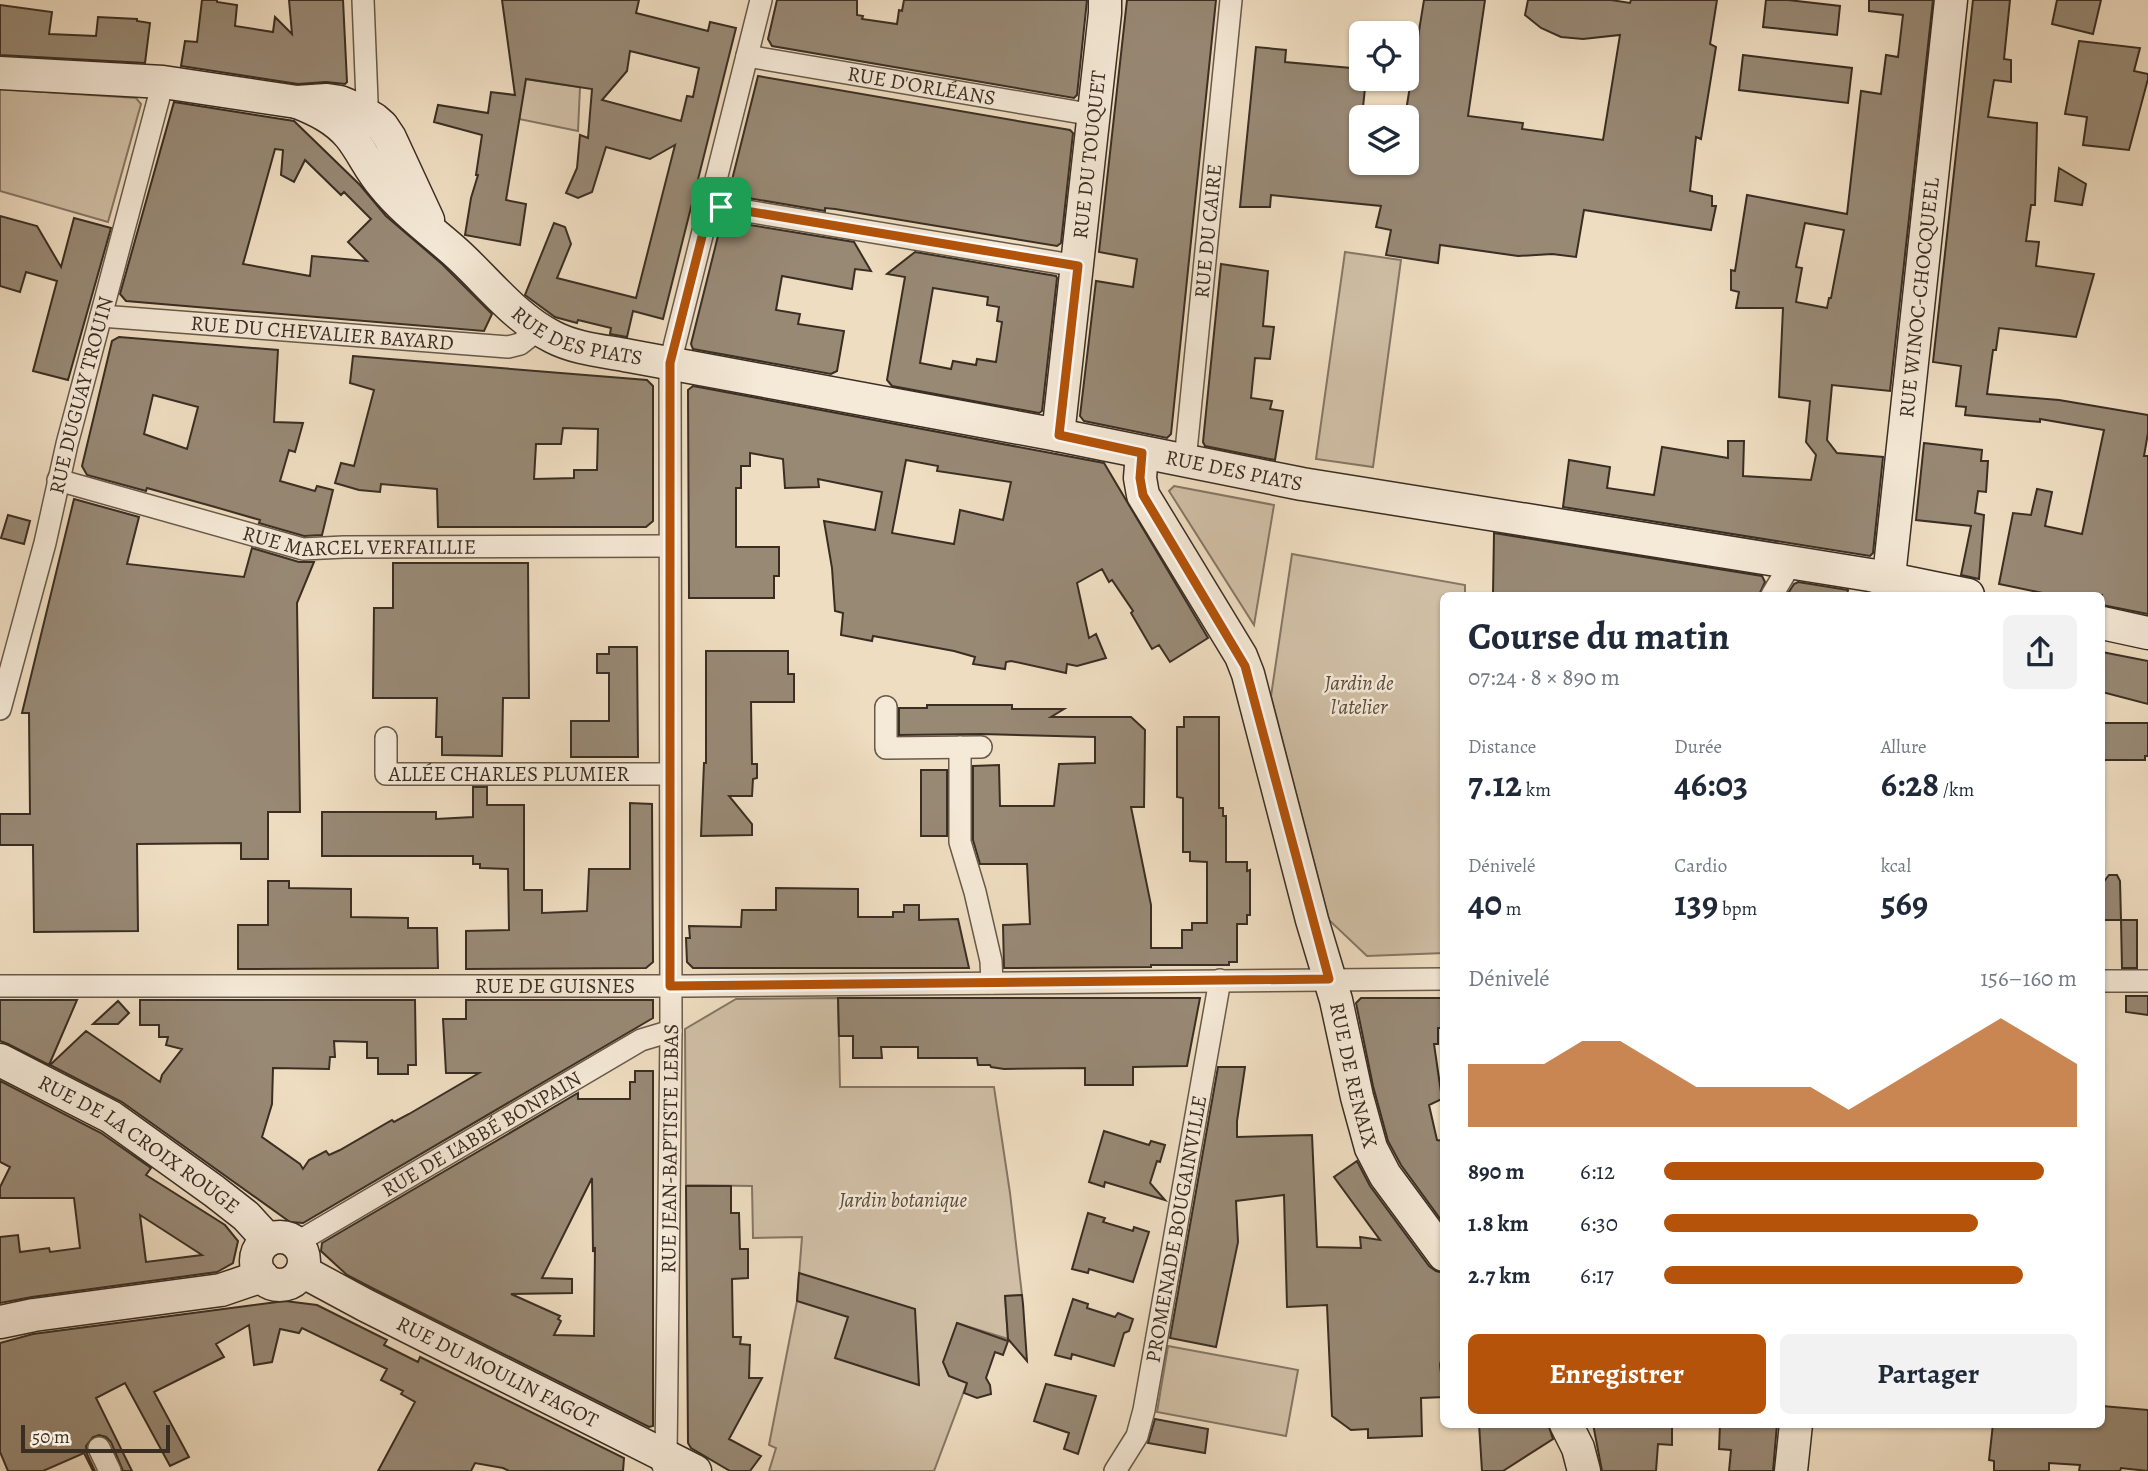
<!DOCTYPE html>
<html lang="fr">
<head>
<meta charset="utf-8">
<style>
	:root { --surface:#fff; --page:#f2f2f3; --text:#1f2937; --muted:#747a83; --accent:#b45309 }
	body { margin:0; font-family:Alegreya,serif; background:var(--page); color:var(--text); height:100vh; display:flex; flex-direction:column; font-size:26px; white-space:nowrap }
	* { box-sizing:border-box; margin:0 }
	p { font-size:23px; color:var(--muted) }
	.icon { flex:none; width:38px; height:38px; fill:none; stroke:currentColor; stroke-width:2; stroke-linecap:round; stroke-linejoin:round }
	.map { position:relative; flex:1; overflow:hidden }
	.panel { position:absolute; left:1440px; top:592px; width:665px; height:836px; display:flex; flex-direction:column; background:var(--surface); border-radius:10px; box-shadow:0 2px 5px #0004 }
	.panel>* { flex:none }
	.buttons { position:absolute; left:1349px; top:21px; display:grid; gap:14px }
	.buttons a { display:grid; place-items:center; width:70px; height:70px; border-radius:10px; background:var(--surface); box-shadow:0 2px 5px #0004; font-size:35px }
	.scale { position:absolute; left:21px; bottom:18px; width:149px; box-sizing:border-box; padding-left:7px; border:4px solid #3a2e23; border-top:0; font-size:19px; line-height:24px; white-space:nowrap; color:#3a2e23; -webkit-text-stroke:5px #f5e9d7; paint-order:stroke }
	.pin { position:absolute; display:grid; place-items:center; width:60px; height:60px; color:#fff; margin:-30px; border-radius:14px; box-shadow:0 4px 10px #0006 }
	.round { display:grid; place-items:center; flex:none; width:74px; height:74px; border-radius:10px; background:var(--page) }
	.summary { display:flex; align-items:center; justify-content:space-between; height:119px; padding:0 28px }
	h1 { font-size:38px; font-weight:600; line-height:52px }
	.figures { display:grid; grid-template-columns:repeat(3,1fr); gap:10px; height:119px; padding:7px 28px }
	.figures div { display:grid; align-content:center }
	.figures b { font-size:35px; font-weight:600 }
	.figures small { font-size:19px; font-weight:400 }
	.figures p { font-size:19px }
	.chart { height:196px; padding:14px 28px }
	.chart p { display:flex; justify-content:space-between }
	.chart svg { width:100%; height:126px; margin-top:7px; fill:var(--accent); opacity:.7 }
	.button { display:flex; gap:14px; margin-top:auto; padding:14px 28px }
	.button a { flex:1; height:80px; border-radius:10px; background:var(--accent); color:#fff; font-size:28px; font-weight:600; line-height:80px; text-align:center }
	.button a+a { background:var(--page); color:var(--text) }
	ul { padding:0 28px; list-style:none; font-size:23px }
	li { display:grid; grid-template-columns:112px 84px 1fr; align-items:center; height:52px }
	li i { height:18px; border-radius:9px; background:var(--accent) }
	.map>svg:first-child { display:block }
	.green { fill:#d0bfa6; stroke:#857664; stroke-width:2 }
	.building { fill:#988975; stroke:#3a2e23; stroke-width:2; fill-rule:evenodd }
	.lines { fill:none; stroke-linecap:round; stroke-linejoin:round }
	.street-casing { stroke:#675a4a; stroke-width:24 }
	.secondary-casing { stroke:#3a2e23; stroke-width:35 }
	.street { stroke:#f5e9d7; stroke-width:21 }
	.secondary { stroke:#f5e9d7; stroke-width:32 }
	.route-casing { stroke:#fff; stroke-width:14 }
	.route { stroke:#b45309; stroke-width:9 }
	.labels { text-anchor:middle; stroke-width:5; stroke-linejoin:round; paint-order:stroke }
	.street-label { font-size:21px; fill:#3a2e23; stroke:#f5e9d7 }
	.park-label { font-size:21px; font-style:italic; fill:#584b3d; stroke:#f5e9d7 }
</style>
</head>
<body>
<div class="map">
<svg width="2148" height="1471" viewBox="0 0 2148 1471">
	<rect width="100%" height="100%" fill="#efddc1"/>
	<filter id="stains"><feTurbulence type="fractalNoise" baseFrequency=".00286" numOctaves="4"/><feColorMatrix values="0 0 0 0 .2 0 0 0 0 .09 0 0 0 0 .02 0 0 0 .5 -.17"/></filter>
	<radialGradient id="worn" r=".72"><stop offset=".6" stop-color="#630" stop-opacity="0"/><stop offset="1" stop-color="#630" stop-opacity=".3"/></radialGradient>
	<!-- green -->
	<path class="green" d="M525 79 580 87 578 131 519 119Z
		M0 89 136 98 141 104 108 222 0 191Z
		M1345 252 1401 260 1373 467 1316 459Z
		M1174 486 1274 505 1254 625 1169 491Z
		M1292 554 1465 585V595H1444V953L1367 956 1329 920 1271 696Z
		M838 998 840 1087H994L1010 1193 1022 1295 1005 1296 1008 1339 957 1323 947 1372 949 1376 967 1383 934 1471H769L776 1448 769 1445 797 1301 802 1237 753 1238 752 1186 686 1185 685 1029 736 999Z
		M1168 1346 1298 1370 1286 1436 1157 1412Z"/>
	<!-- building -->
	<path class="building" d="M202 0H217V2L237 5 235 26 273 32 275 17 292 34 289 0H343L347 82 345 84 326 82 298 84 181 66 185 41 197 42Z
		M502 0H639L636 13 708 31 710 22 736 28 663 319 633 311 627 337 610 334 611 328 578 320 577 323 555 317 525 295 554 223 565 227 571 244 557 278 636 298 675 145 650 159 606 147 592 192 578 198 566 193 577 168 580 135 588 138 592 89 526 79 506 200 526 204 520 245 465 235 471 198 478 175H476L482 135 434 122 438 105 488 113 491 92 515 95ZM630 51 699 68 693 97 687 96 681 121 602 100 627 71Z
		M777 0H857V15L863 16 862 19 897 24 899 10 902 11 904 0H1087L1077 95 1074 98 772 46 768 39Z
		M1127 0H1216L1171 434 1167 438 1084 421 1080 416 1096 281 1133 287 1137 259 1099 252Z
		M1424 0H1485L1468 116 1523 123 1522 129 1603 140 1620 35 1583 39 1561 37 1541 28 1525 15 1528 0H1611L1630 3 1631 0H1717L1710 44 1716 47 1701 139 1696 137 1690 191 1712 196V206H1716L1711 230 1584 210 1576 257 1552 254 1518 256 1440 245 1438 263 1386 255 1391 230 1376 227 1381 206 1271 195 1270 207H1240L1256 47 1286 50 1285 62 1362 69V79H1366L1357 163H1407V117H1405Z
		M1766 0H1788L1840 6 1837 35 1763 27Z
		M1869 0H1933L1890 391 1832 385 1827 440 1837 453 1883 457 1873 553 1870 556 1563 507 1569 460 1610 467 1607 488 1654 495 1662 447 1728 458V441H1744L1743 476 1811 480 1816 455 1806 442 1810 401 1779 397 1783 308H1736L1739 292 1731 290V270L1735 271 1747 195 1847 214 1861 91 1881 94 1886 55 1898 57 1903 15 1869 11ZM1805 223 1844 230 1831 298H1829L1827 308 1796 302 1802 268 1796 267Z
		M1973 0H2010L2004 59 2011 60V82L1994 80 1988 117 2037 123 2035 205H2031L2026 241 2039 242 2036 266 2094 274 2076 337 1999 328 1996 350H1993L1987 394 2059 400 2148 415V433L2144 456H2148V614L2102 605V595H2052L1999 584 2013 513 2031 515 2037 489 2052 492 2045 526 2082 534 2104 430 2040 419V422L1965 415 1966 407 1956 406 1961 366 1933 362Z
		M2057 0H2101L2093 34 2052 24Z
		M0 5 52 12 49 34 96 36 98 17 137 19V21L150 23 145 63 0 55Z
		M2079 41 2140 48 2134 71 2148 74V79L2129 150 2083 145 2087 117 2065 114Z
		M1743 55 1852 68 1848 103 1739 90Z
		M758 76 1070 130 1073 133 1061 243 1057 246 835 209 825 208V211L736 196 730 188Z
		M174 102 294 121 360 185 386 216 442 264 492 314 484 331 126 301 120 294ZM275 149 283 150 281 175 294 182 305 160 341 195 344 192 371 219 348 242 367 261 312 256 310 276 243 264Z
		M2059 168 2086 184 2082 205 2055 201Z
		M0 216 37 226 61 267 74 218 111 228 68 380 33 371 57 281 26 272 20 292 0 286Z
		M725 221 854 242 871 271 855 269 852 289 782 276 776 310 800 314 798 324 844 331 837 371 831 374 693 349 691 344 721 224Z
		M915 252 1056 276 1057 278 1042 411 1039 413 892 386 887 380 905 277 887 274ZM933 288 988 297 987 305 999 307 997 321 1002 322 996 362 977 359 976 365 953 361 951 369 920 363Z
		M1221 264 1268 271 1263 326 1274 327 1270 359 1255 358 1251 398 1272 401 1270 409 1283 411 1275 460 1205 446 1203 442Z
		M119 337 278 350 274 422 303 423 295 452 289 450 280 481 315 491 317 486 333 490 322 535 304 536 259 523 260 520 215 507 147 488 146 491 87 475 82 466 112 341ZM153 395 198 407 187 449 144 434Z
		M353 356 647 380 653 386V521L646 527H438L437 489 381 484 380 492 359 490 335 483 341 463 354 466 374 390 350 383ZM563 428 598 429 597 470H574V478L534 479 536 444H561Z
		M693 386 1104 463 1208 638 1170 662 1159 645 1152 649 1131 613 1133 611 1112 580 1109 582 1102 569 1077 583 1089 638 1096 634 1106 658 1077 666 1067 664 1066 673 1011 661 1006 662 1005 669 973 664 975 657 954 651 873 636 872 641 841 635 843 613 835 611 832 568 824 521 875 530 882 492 818 479 819 487 785 488 783 459 750 453V466H741V488H736V547H779V576H774V598H689L688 390ZM906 460 938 466 937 471 1011 482 1003 520 960 510 954 544 892 533Z
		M1924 443 1982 450 1981 461H1988L1986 492 1978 491 1975 513 1984 515 1979 579 1961 575 1971 526 1916 520Z
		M74 499 139 517 127 564 244 577 252 548 299 562H314L297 603 300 812H268V859H241V843L137 844 138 931 34 932 33 845H0V814H30L29 713H22Z
		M8 515 30 521 24 544 1 538Z
		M1494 533 1762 576 1765 582 1759 595H1493Z
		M393 563H528L529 698H503L502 756 442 755V737H436L437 698H373L374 608H393Z
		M1798 582 1848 590 1847 595H1787L1794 584Z
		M609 647H637L638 757H571V721H609V673H597V654H609Z
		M706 651H788V674H794V702H751L752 764H757V778L753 779 752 796H729L752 824V835L701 836 704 763H706Z
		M2102 652 2148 661V704L2102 692Z
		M927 705H1012V709H1064L1051 717H1131L1145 730 1144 807H1131L1151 905V948H1182V930H1192V923H1207V862L1190 861V852H1183V798L1177 797V727H1184V717H1219V808H1223V816H1226V862H1247V871L1250 870V915H1247V924H1237V962H1229V965H1151V967L1004 968 1003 925 1030 924 1027 864H980L973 840V766L999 765 1000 806H1054L1059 764 1095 763V737L981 734 899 735V708H927Z
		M2102 723H2148V756H2145V760H2102Z
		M921 770H947V836H921Z
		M473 787H487V805H524V890H542V913L587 911 589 869H630V803L652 804 653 962 646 968 466 969V931L509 930 508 869 480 868V864H473V856H322V812H436V819L473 817Z
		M2109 875H2117L2120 881 2121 920H2102V884Z
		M268 881H289V888L351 889V917L408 918V928H437L438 968 238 969V925H268Z
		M776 888 858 889V917H893V912H904V905H919V920L958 919 969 968H693L687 962 686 938H690L689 926 741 927 742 910H776Z
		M2121 920H2137V968H2122Z
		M2126 996H2148V1015L2126 1012Z
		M838 998H1200L1187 1066 1133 1067V1085H1085V1068L1004 1069 991 1067 990 1065H978L977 1058H918V1047H881L882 1058H853V1036H839Z
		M1361 998H1444V1028H1438V1044H1434L1442 1099 1429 1105 1437 1140 1444 1141V1224L1401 1165 1388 1141 1373 1086 1356 1003Z
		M0 1000H77L49 1065 8 1044 0 1041Z
		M140 1000H415L416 1065H408V1074H378V1058H367V1042L334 1041 335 1057H330L329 1069 273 1068 272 1104 262 1137 300 1164 303 1169 309 1160 326 1151 329 1155 340 1150 392 1120 394 1122 409 1114 479 1073H446L443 1019H466V1000H653V1018L303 1223 290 1222 122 1102 50 1065 86 1031 160 1082 162 1075 182 1049 166 1045 168 1037H159V1025H140Z
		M118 1001 129 1013 118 1024H93Z
		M1218 1067H1245L1237 1121V1137L1312 1135 1317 1247 1361 1248 1360 1237 1380 1240 1334 1177 1357 1161 1370 1186 1429 1266 1436 1271 1444 1273V1346L1440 1365 1444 1397 1421 1398 1422 1436 1368 1438V1429L1351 1430 1332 1416 1327 1305 1287 1307 1284 1195 1236 1201 1238 1242 1216 1347 1170 1338Z
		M635 1071H653V1426L649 1427 374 1289 347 1275 321 1251 322 1243 578 1093V1099H630V1082H635ZM592 1178 593 1252 595 1247 594 1336 554 1335 561 1321 558 1319 560 1316 511 1294 572 1293V1279L542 1278Z
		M0 1081 101 1133 151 1168 146 1175 225 1225 238 1241 233 1263 217 1272 32 1297 0 1303V1237L18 1235 20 1252 49 1248 50 1252 80 1248 74 1198H0V1187L10 1167 0 1162ZM140 1215 202 1255 146 1262Z
		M1104 1131 1149 1145 1151 1141 1165 1145 1160 1162 1157 1161 1150 1183 1165 1200 1105 1182 1104 1187 1089 1182Z
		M686 1186H731V1213H739L740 1249H748V1278L732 1279 733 1337H741L740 1344 750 1345 749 1378H762L729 1439 761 1456 750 1471H730L691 1448 688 1443Z
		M1088 1213 1105 1218 1103 1222 1133 1231 1134 1227 1149 1232 1133 1282 1089 1269 1088 1273 1072 1269Z
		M799 1273 915 1309 919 1385 835 1358 848 1317 797 1301Z
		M1022 1295 1023 1304 1027 1361 1008 1339 1005 1296Z
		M1073 1299 1088 1304 1087 1308 1115 1317 1118 1313 1133 1319 1129 1331 1124 1333 1114 1366 1072 1354 1071 1359 1055 1355Z
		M285 1301 317 1305 387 1340 384 1345 418 1362 420 1357 624 1458 623 1471H509L503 1468 475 1463 471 1471H378L415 1402 401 1394 403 1391 381 1380 387 1369 302 1328 299 1333 280 1329 272 1362 254 1365 249 1325 216 1344 224 1357 154 1392 189 1457 170 1466 125 1383 96 1398 132 1471H123L111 1442 106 1437 99 1435 93 1437 86 1446 87 1454 95 1471H93L84 1453 43 1471H8L0 1452V1343L33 1334Z
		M957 1323 1008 1341 1003 1355 995 1352 986 1378 990 1385 991 1394 977 1398 964 1393 967 1383 949 1376 943 1362Z
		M1046 1384 1096 1396 1078 1454 1064 1449 1069 1433 1034 1421Z
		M2102 1406 2148 1410V1471L2121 1468 2120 1471H2079L2080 1465 2049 1463V1471H1994V1461L1989 1460 1993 1424H2102Z
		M1155 1419 1208 1429 1205 1453 1148 1443Z
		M1479 1424H1548L1553 1439 1503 1471H1482Z
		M1593 1424H1672V1445L1658 1444 1656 1471H1602Z
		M1720 1424H1777L1773 1471H1729L1731 1450 1719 1449Z"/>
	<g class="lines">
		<defs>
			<g id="street">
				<path d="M363 0 367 101 364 123"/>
				<path id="s1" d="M747 56 1094 115"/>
				<path d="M710 205 1078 266"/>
				<path id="s2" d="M101 316 508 347 520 344 539 329"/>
				<path id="s3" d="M1185 461 1231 0"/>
				<path id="s4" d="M58 480 303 549 344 547 669 546"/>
				<path d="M1772 595 1791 563"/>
				<path d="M886 707V748L981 747"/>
				<path id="s5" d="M0 709 45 543 67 444 163 82"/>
				<path id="s6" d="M386 738V774H670"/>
				<path d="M960 747V842L975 892 991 961 992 983"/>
				<path d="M2102 981H2148"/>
				<path id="s7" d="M0 986H688L1444 979"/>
				<path id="s8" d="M296 1243 641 1040 671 1031"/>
				<path d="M99 1448 110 1471"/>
				<path id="s9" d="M663 1466 666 1457 671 1031 670 363 761 0"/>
				<path id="s10" d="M1115 1471 1137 1436 1144 1410 1220 980"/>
			</g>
			<g id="secondary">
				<path d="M0 73 163 82 297 102 327 100 340 102 357 109 374 119 382 126 390 138 428 220"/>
				<path id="s11" d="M297 102C317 110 336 119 350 136 362 151 370 170 383 185 403 210 429 229 453 250 485 278 513 317 553 337 576 349 605 351 630 356L1058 435 1302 484 1870 575 1968 595"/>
				<path id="s12" d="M1058 435 1105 13V0"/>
				<path id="s13" d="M1142 453 1140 478 1143 495 1241 656 1248 674 1312 920 1336 1000 1357 1097 1371 1148 1385 1175 1444 1255"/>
				<path id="s14" d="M1887 595 1951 0"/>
				<path d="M2102 623 2148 633"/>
				<path id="s15" d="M0 1060 111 1117 214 1191 246 1216 268 1240"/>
				<circle cx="280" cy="1261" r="24"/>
				<path id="s16" d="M302 1271 365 1305 695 1471"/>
				<path d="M0 1322 34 1315 221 1290 262 1276"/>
				<path d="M1566 1424 1578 1448 1584 1471"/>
				<path d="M1791 1471 1796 1424"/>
			</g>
		</defs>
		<!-- street casing -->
		<use href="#street" class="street-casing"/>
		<!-- secondary casing -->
		<use href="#secondary" class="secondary-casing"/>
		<!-- street -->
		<use href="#street" class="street"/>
		<!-- secondary -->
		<use href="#secondary" class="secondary"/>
	</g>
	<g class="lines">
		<defs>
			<path id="route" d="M710 205 1078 266 1059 435 1142 453 1140 478 1143 495 1245 666 1329 979 670 986V363Z"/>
		</defs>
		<!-- route casing -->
		<use href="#route" class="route-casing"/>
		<!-- route -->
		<use href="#route" class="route"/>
	</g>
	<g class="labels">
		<!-- street labels -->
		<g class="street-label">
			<text dy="7" stroke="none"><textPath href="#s1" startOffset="177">RUE D'ORLÉANS</textPath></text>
			<text dy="7" stroke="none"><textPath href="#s12" startOffset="282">RUE DU TOUQUET</textPath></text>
			<text dy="7" stroke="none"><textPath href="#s3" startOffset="231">RUE DU CAIRE</textPath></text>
			<text dy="7" stroke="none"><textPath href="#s14" startOffset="299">RUE WINOC-CHOCQUEEL</textPath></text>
			<text dy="7" stroke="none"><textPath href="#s11" startOffset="374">RUE DES PIATS</textPath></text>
			<text dy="7" stroke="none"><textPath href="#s2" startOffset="222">RUE DU CHEVALIER BAYARD</textPath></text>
			<text dy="7" stroke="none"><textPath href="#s5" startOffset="324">RUE DUGUAY TROUIN</textPath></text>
			<text dy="7" stroke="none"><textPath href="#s11" startOffset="1046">RUE DES PIATS</textPath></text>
			<text dy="7" stroke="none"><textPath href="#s4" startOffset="310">RUE MARCEL VERFAILLIE</textPath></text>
			<text dy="7" stroke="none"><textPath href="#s6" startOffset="159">ALLÉE CHARLES PLUMIER</textPath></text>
			<text dy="7" stroke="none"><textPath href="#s7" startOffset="555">RUE DE GUISNES</textPath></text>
			<text dy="7" stroke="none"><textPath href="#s13" startOffset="665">RUE DE RENAIX</textPath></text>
			<text dy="7" stroke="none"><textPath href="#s8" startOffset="215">RUE DE L'ABBÉ BONPAIN</textPath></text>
			<text dy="7" stroke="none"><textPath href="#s15" startOffset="163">RUE DE LA CROIX ROUGE</textPath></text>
			<text dy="7" stroke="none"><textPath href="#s9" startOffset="318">RUE JEAN-BAPTISTE LEBAS</textPath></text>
			<text dy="7" stroke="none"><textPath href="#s10" startOffset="252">PROMENADE BOUGAINVILLE</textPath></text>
			<text dy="7" stroke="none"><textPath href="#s16" startOffset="220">RUE DU MOULIN FAGOT</textPath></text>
		</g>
		<!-- park labels -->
		<g class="park-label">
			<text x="1359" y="690">Jardin de<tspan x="1359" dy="24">l'atelier</tspan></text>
			<text x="903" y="1207">Jardin botanique</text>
		</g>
	</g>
	<rect width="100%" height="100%" filter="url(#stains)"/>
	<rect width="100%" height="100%" fill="url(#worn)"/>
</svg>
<div class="buttons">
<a><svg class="icon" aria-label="locate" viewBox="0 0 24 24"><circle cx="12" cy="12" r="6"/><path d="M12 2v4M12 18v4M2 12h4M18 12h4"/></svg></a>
<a><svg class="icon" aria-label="layers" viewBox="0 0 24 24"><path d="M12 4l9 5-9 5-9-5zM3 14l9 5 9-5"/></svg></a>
</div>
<div class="scale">50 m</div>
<div class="pin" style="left:721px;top:207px;background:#1e9e55"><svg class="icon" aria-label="arrive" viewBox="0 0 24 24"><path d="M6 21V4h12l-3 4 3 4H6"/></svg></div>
<section class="panel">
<div class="summary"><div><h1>Course du matin</h1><p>07:24 · 8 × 890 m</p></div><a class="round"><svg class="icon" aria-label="share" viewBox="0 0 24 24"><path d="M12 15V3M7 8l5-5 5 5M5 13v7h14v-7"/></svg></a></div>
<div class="figures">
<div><p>Distance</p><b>7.12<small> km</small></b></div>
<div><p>Durée</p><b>46:03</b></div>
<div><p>Allure</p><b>6:28<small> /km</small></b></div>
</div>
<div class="figures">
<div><p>Dénivelé</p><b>40<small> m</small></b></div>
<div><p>Cardio</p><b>139<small> bpm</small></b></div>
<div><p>kcal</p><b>569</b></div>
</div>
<div class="chart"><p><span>Dénivelé</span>156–160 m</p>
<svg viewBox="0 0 160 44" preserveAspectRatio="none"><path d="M0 44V22L10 22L20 22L30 14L40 14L50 22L60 30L70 30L80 30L90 30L100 38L110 30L120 22L130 14L140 6L150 14L160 22V44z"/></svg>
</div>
<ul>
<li><b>890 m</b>6:12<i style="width:92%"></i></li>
<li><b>1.8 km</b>6:30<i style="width:76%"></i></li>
<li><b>2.7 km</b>6:17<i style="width:87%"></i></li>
</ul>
<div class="button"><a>Enregistrer</a><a>Partager</a></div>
</section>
</div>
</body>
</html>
